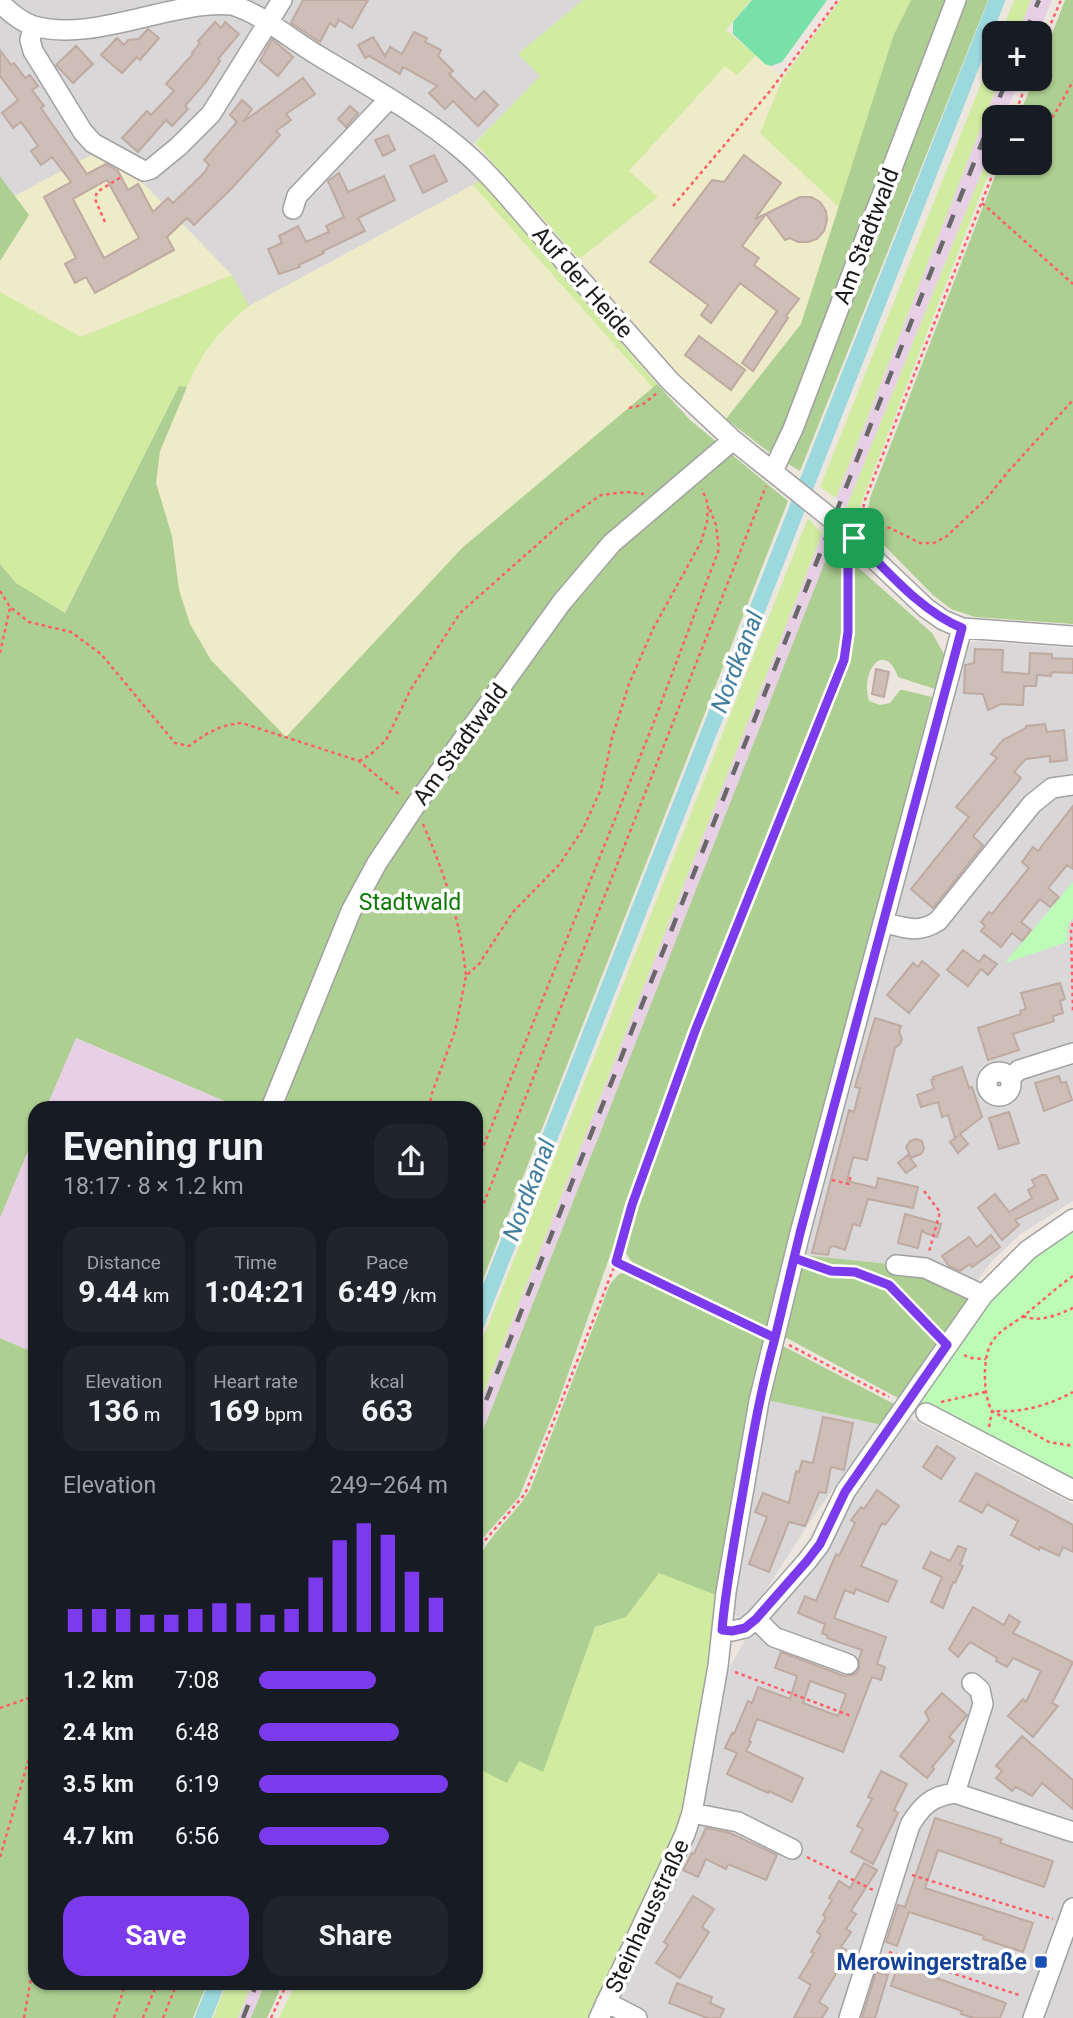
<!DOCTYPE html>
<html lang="en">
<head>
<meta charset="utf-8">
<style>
	:root { --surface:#171b24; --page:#20242c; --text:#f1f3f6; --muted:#9ea1a6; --accent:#7c3aed }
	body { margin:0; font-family:Roboto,sans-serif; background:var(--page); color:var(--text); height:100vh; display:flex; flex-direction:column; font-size:26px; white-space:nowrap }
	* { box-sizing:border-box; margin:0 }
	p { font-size:23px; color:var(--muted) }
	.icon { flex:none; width:38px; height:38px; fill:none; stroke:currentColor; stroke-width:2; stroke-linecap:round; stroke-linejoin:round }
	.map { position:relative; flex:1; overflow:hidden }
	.side { position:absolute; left:28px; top:1101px; width:455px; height:889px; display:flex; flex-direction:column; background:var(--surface); border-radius:21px; box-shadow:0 2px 5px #0004 }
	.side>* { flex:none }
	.buttons { position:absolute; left:982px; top:21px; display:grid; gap:14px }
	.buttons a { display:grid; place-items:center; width:70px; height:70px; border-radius:14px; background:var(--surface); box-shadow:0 2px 5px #0004; font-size:35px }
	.pin { position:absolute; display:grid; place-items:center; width:60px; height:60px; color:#fff; margin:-30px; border-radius:14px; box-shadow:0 4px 10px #0006 }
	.round { display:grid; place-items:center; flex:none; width:74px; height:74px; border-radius:21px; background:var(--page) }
	.head { display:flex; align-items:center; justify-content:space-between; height:119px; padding:0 35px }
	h1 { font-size:38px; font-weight:700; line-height:52px }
	.stats { display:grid; grid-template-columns:repeat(3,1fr); gap:10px; height:119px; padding:7px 35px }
	.stats div { display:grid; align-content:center; border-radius:18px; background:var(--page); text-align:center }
	.stats b { font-size:30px; font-weight:700 }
	.stats small { font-size:19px; font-weight:400 }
	.stats p { font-size:19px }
	.chart { height:196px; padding:14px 35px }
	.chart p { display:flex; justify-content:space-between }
	.chart svg { width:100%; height:126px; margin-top:7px; stroke:var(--accent); stroke-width:6 }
	.primary-button { display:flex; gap:14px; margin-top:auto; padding:14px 35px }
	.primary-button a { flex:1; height:80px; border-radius:21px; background:var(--accent); color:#fff; font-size:28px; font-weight:700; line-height:80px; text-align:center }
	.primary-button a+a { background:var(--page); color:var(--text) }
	ul { padding:0 35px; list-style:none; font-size:23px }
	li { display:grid; grid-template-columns:112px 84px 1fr; align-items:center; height:52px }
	li i { height:18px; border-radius:9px; background:var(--accent) }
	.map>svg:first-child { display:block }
	.residential { fill:#d9d7d8 }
	.industrial { fill:#e7d0e6 }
	.farmland { fill:#eeebc8 }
	.grass { fill:#d1eba1 }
	.forest { fill:#adcf91 }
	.park { fill:#bcfcb7 }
	.pitch { fill:#78e1a9 }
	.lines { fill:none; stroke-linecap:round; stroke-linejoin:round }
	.canal { stroke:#9cd9de; stroke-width:16 }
	.building { fill:#cdbeb8; stroke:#bfaaa1; stroke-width:2; fill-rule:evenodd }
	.minor-casing { stroke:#a1a1a1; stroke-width:22 }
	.path { stroke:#ff5e66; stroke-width:2.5; stroke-dasharray:3.5 3.5; stroke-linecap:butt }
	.minor { stroke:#fff; stroke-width:19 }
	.rail { stroke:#686868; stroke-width:4.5; stroke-dasharray:14 14; stroke-linecap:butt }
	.route-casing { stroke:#fff; stroke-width:14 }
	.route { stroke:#7c3aed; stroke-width:9 }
	.transit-dot { fill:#1a4fb4; stroke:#fff; stroke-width:2.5 }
	.labels { text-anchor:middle; stroke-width:7; stroke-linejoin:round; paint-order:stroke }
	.street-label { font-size:23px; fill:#1a1a1a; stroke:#fff }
	.park-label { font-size:23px; fill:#0e7b06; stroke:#fff }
	.transit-label { font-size:23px; font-weight:bold; fill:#164399; stroke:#fff; text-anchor:end }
	.water-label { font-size:24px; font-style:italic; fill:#3f7c9d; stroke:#fff }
</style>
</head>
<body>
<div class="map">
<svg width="1073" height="2018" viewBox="0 0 1073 2018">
	<rect width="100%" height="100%" fill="#ede6df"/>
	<!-- residential -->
	<path class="residential" d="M0 0H583L518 54 541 76 458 159 480 181 249 306 209 344 0 292V261L29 215 0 176Z
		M976 641 1073 648V1201L1021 1234 992 1261 974 1285 889 1264 802 1255 967 644Z
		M767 1400 882 1425 858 1455 813 1517 751 1613 741 1618 736 1616 730 1609Z
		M905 1416 1073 1504V2018H607L730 1666 751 1630 845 1507Z"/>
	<!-- industrial -->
	<path class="industrial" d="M1031 0H1052L1038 33H1018Z
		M1000 79H1020L1004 117H994V142L846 508 836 498Z
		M822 534 832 544 476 1448V1413Z
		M75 1038 205 1093 241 1108H46Z
		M35 1134V1353L0 1338V1218Z
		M252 1983H265L251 2018H238Z"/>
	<!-- farmland -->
	<path class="farmland" d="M756 55 783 78 760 133 840 208 801 325 726 419 674 369 579 259 658 198 629 171 726 65 737 75Z
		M97 152 145 185 232 275 81 337 0 292V261L29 215 14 196Z
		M473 185 653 388 462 548 286 737 211 660 190 624 179 590 172 536 156 483 160 451 195 368 209 344 229 321 249 306Z"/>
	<!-- grass -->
	<path class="grass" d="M583 0H751L726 30 756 55 737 75 725 66 629 171 658 197 579 259 475 143 540 76 518 54Z
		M840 0H911L894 34 840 208 760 133 783 78Z
		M1014 0H1031L1018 33H1001Z
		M994 51V79H1000L836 498 820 487Z
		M994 142V160L856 517 846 508Z
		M480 181 657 384 653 388 473 185Z
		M232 275 249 306C221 328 201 353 187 387L179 386 64 614 16 583 0 564V292L81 337Z
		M808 518 822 534 476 1413V1355Z
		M659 1572 716 1595 707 1676 681 1821 590 2018H279L296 1983H476V1775L478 1769 518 1760 543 1771 595 1627 626 1617Z
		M227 1983H252L238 2018H213Z"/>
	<!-- forest -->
	<path class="forest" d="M911 0H951L777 449 769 452 726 419 801 324 894 34Z
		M959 0H988L800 471 785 462Z
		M1065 0H1073V624L975 617 951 609 933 595 865 526 870 498 1000 163H1040V117H1018L1034 79H1040V65Z
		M0 176 29 215 0 261Z
		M657 384 690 420 788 501 476 1297V1108H241L76 1038 46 1108H35V1134L0 1218V564L16 583 65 613 179 386 187 387 160 451 156 483 172 536 179 590 190 624 211 660 286 737 462 548Z
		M832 544 843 554 845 629V641L838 664 671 1084 557 1405 519 1497 476 1546V1448Z
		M852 562 932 633 944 654 935 689 898 677C884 639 860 672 869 701L880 705 890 703 900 690H903L932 697 768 1328 634 1265 626 1253V1241L708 1007 847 660 852 634 850 569Z
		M802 1255 889 1264 920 1272 970 1298 900 1399 783 1336Z
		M626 1271 633 1273 765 1338 750 1396 716 1595 659 1573 626 1617 595 1627 543 1772 519 1761 507 1783 479 1769 476 1775V1565C487 1535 514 1517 530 1490L610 1284 618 1275Z
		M0 1338 35 1353V1983H207L193 2018H0Z
		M780 1345 785 1347 896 1405 882 1425 767 1400Z
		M265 1983H283L267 2018H251Z"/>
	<!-- park -->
	<path class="park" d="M1073 882V918C1066 923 1067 934 1067 942L1005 963Z
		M1073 1227V1484L915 1402 991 1295 1031 1256Z"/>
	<!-- pitch -->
	<path class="pitch" d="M752 0H827L782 62 771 66 765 64 733 34V22Z"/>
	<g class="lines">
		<!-- canal -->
		<path class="canal" d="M476 1325 997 0
			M203 2018 217 1983"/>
	</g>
	<!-- building -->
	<path class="building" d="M303 0H368L352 28 339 20 335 27 330 23 320 42 291 23Z
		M215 22 221 28 225 22 239 34 218 59 220 61 206 82 185 106 188 109 172 126 166 120 138 152 122 138 147 111 151 115 174 91 166 84 193 54 192 53 200 43 198 41Z
		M148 29 159 38 140 60 137 57 122 73 101 55 117 38 124 45 128 40 139 39Z
		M414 32 427 38 425 42 441 50 438 56 453 71 449 74 475 100 484 91 498 105 478 126 453 101 445 109 429 93 437 86 403 67 400 74 369 56 365 58 358 45 373 37 385 56 390 47 402 54Z
		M272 39 293 57 278 76 260 61Z
		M76 46 93 64 73 83 56 65Z
		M0 50 11 65 14 63 25 78 30 75 38 86 32 90 44 106 41 108 87 174 106 164 118 171 128 190 138 184 153 212 168 198 173 203 204 173 209 165 204 160 237 122 230 115 242 100 252 109 243 122 303 78 315 94 286 114 291 120 276 131 280 135 232 188 194 225 187 218 167 237 174 250 95 293 86 277 75 283 65 264 76 258 44 197 71 182 52 157 41 165 31 151 38 146 29 133 21 122 13 128 2 113 18 100 0 76ZM107 180 139 238 104 258 73 199Z
		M350 106 358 113 346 127 338 119Z
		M388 135 395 150 383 156 375 140Z
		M434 155 447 181 423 193 410 166Z
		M744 155 781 183 755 219 800 197H811L820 202 826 211 827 220 824 231 817 239 808 242H798L790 238 785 240 766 214 742 246 759 258 754 265 799 299 786 316 788 318 753 371 742 363 777 311 740 283 711 323 701 315 708 305 650 262 712 180 724 182Z
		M339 173 348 192 384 176 395 200 358 218 365 231 323 251 324 253 299 265 300 267 279 274 268 249 282 243 279 236 298 226 306 242 329 232 326 226 344 217 328 181Z
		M699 336 745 370 731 390 685 355Z
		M975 649 1003 650 1002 672 1029 674 1030 653 1052 654V658L1073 659V673L1052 672 1051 676 1037 675 1036 686H1024L1023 705 1001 704 988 710 983 694 964 693 965 665 974 663Z
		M876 669 889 672 884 697 872 694Z
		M1045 724 1047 732 1064 730 1067 760 1050 762V756L1026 759 1014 772 1021 778 973 836 983 845 933 908 911 889 969 817 956 807 997 758 991 754 1003 740 1026 728V726Z
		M1073 806V869L1067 865 1048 888 1059 897 1050 907 1040 899 1021 922 1031 930 1022 941 1012 933 1001 947 981 931 985 926 981 922 989 912 992 914 1029 868 1022 862 1033 847 1038 851Z
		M963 950 979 962 984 955 997 964 988 975 981 969 968 986 947 970Z
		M922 961 939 975 909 1013 887 995 913 963 918 967Z
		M1060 983 1065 999 1060 1001 1063 1013 1053 1016 1054 1021 1013 1034 1019 1050 988 1060 978 1028 1021 1014 1020 1011 1026 1009 1021 993Z
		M875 1018 901 1026 899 1032 902 1039 900 1044 895 1048 867 1160 853 1157 847 1181 876 1188 878 1178 918 1187 913 1208 868 1199 860 1226 853 1224 845 1250 834 1246 830 1247 828 1255 812 1253 849 1110 854 1112 860 1088 855 1087Z
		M962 1067 969 1088 972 1087 982 1117 960 1134 968 1144 958 1153 950 1142 958 1136 955 1138 948 1115 942 1117 938 1102 921 1107 917 1095 934 1089 931 1080 934 1079 933 1077Z
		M1059 1076 1061 1083 1066 1082 1072 1100 1044 1111 1035 1083Z
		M1009 1112 1019 1143 999 1149 989 1118Z
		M916 1139 922 1141 924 1149 921 1154 911 1158 906 1147 910 1141Z
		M908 1155 916 1166 906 1173 898 1163Z
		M1042 1175H1046L1058 1199 1015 1220 1019 1225 1002 1240 978 1208 995 1194 1009 1212 1032 1198 1028 1190 1035 1186 1032 1180Z
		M905 1214 941 1224 937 1237 925 1233 922 1230 918 1248 898 1243Z
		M991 1235 1000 1247 972 1267 970 1264 960 1271 949 1266 942 1256 969 1237 977 1247Z
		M823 1417 853 1423 844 1470 831 1467 826 1493 819 1492 805 1526 789 1522 769 1572 749 1564 767 1517 755 1512 763 1493 789 1503 796 1471 799 1472 802 1461 813 1463Z
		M937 1446 955 1458 941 1479 923 1467Z
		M976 1473 1073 1525V1552L1063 1547 1059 1556 1040 1547 1039 1550 1011 1535 1018 1521 987 1504 982 1513 960 1501Z
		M877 1490 899 1506 885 1525 882 1523 861 1566 897 1581 888 1602 856 1589 854 1594 845 1590 834 1618 886 1637 877 1664 885 1667 881 1680 872 1677 843 1752 757 1719 749 1741 751 1742 746 1751 803 1778 792 1802 769 1791 768 1793 727 1774 737 1753 725 1748 732 1733 734 1734 748 1701 752 1703 758 1687 790 1699 797 1676 775 1668 781 1652 844 1676 855 1674 859 1669V1659L862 1650 827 1638 828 1636 822 1633 825 1624 798 1613 805 1596 816 1601 836 1554 839 1556 855 1523 851 1520 861 1507 864 1509ZM810 1681 846 1694 838 1716 803 1703Z
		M958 1546 966 1549 960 1565 963 1566 955 1583 953 1582 943 1608 931 1602 942 1577 923 1568 931 1552 950 1561Z
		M973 1607 1004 1625 1009 1615 1020 1622 1013 1633 1073 1662 1052 1703 1058 1706 1033 1737 1008 1716 1023 1699 1026 1702 1041 1671 1013 1658 1007 1667 996 1661 997 1658 970 1642 958 1657 949 1649Z
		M942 1693 967 1715 949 1737 954 1741 932 1767 934 1769 927 1778 900 1756 929 1720 925 1712Z
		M1022 1736 1073 1780V1809L1042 1783 1032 1796 1016 1787 1012 1791 996 1778 1002 1771 996 1766Z
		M881 1771 907 1784 894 1810 898 1813 873 1864 851 1852 863 1829 857 1826 872 1799 868 1797Z
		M935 1818 1002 1839 1000 1843 1053 1861 1044 1887 938 1850 925 1888 1033 1923 1023 1952 983 1939 984 1936 909 1912 897 1946 886 1942 898 1905 905 1907Z
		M706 1828 730 1833 777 1855 766 1880 728 1864 726 1869 706 1859 698 1877 683 1870 692 1853 694 1854Z
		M864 1863 877 1870 851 1911 856 1914 846 1929 851 1932 841 1947 846 1950 835 1967 839 1969 819 2002 828 2008 822 2018H794L811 1985 799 1978 814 1953 811 1952 821 1935 817 1932 826 1917 823 1915 832 1900 829 1898 839 1881 850 1888Z
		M693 1896 714 1909 702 1927 709 1932 680 1978 656 1963 668 1945 664 1942Z
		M898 1964 1006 2003 1000 2018H974L961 2014 962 2011 891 1986Z
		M876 1972 888 1975 875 2018H862Z
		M677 1983 712 1997 710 2003 724 2009 720 2018H707L669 2003Z"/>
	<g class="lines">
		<defs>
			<path id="minor" d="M0 3C10 12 21 22 34 26 94 43 170 0 232 5 264 15 290 39 319 56 367 85 418 113 461 149 492 175 517 208 544 238 586 286 628 333 670 381L733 440 833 520 926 608 943 620 962 628 1073 636
				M33 26 30 40 33 51 83 132 93 143 144 171 151 169 179 146 211 114 282 0
				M293 209 297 196 389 99
				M773 471 793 429 956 0
				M883 922C904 928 919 934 938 921L1032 804 1052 788 1073 785
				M987 1084a12 12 0 1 1 24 0a12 12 0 1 1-24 0Z
				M1010 1078 1019 1070 1073 1053
				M271 1108 351 911 377 863 415 806 562 602 612 543 733 440
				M896 1265 925 1268 983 1295
				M926 1413 1073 1490
				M756 1619 774 1637 848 1664
				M722 1630 732 1631 745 1628 756 1619 807 1561 820 1544 845 1492 983 1295 1028 1250 1073 1219
				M955 1793 983 1704 980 1690 972 1683
				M692 1813 738 1822 792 1849
				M606 2002 637 2018
				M599 2018 685 1834 692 1813 718 1666 726 1592 759 1401 800 1233 962 628
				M849 2018 910 1825C922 1805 932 1796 955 1793L1073 1832
				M1033 2018 1073 1908"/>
		</defs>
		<!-- minor casing -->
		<use href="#minor" class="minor-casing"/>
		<!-- path -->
		<path class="path" d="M1040 49 1061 0
			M1014 117 1028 79
			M1040 135 1057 110 1073 81
			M995 173 1008 163
			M982 203 1073 284
			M673 206 770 91 838 0
			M105 222 95 199 97 192 121 177
			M629 408 642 405 657 393
			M860 521 865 500 997 163
			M860 521 890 528 920 543H934L947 536 987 498 1007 473 1073 400
			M0 591 10 607 29 622 71 632 101 654 175 743 189 746C207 733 219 725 242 723L359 761 400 795
			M0 653 10 608
			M359 761 370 755 386 740 411 689 460 613 565 520 601 495 627 492 644 494
			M423 824C445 875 460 919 466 975
			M1073 923 1071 929 1073 1011
			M429 1108 432 1093 455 1031 466 976 479 964 513 912 559 865 583 829 601 789 612 738 629 684 653 629 701 542 707 522 708 504 702 489
			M476 1165 652 727 719 549 716 525 709 507
			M832 1180 849 1184 851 1174
			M924 1191 940 1212 929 1252
			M476 1223 766 486
			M616 1262 758 1330
			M810 1264 831 1271 855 1272 889 1285 936 1334
			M1073 1276C1057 1287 1042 1301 1026 1314 1015 1323 1000 1329 992 1342 982 1357 983 1396 992 1411L1049 1442 1073 1446
			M1023 1316C1040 1323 1057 1315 1073 1308
			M789 1345 889 1397
			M964 1355 970 1358 986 1359
			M941 1402 985 1392
			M989 1427 992 1411C1020 1413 1048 1406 1073 1392
			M476 1559 481 1545 525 1494 616 1262 632 1205 695 1031 844 660 848 632 849 557
			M735 1672 851 1716
			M0 1708 35 1696
			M0 1857 35 1738
			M807 1857 873 1890
			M912 1875 1053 1919
			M889 1952 1022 1996
			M24 2018 32 1972 35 1930
			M114 2018 126 1983
			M143 2018 157 1983
			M163 2018 177 1983
			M271 2018 287 1983"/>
		<!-- minor -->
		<use href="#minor" class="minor"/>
		<!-- rail -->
		<path class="rail" d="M1025 33 1039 0
			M476 1426 1007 79
			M243 2018 257 1983"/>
	</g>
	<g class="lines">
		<defs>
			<path id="route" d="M854 538C887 570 919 610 962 628L800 1233 775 1338C761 1388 752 1440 743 1491 735 1538 726 1584 722 1630L732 1631 745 1628 756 1619 807 1561 820 1544 845 1492 947 1345 889 1285 855 1272 831 1271 794 1258 775 1338 616 1262 632 1205 695 1031 844 660 848 632V565L854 538"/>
		</defs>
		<!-- route casing -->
		<use href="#route" class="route-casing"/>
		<!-- route -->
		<use href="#route" class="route"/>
	</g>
	<!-- markers -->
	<rect class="transit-dot" x="1034" y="1955" width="14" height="14" rx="3.5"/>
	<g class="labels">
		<!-- street labels -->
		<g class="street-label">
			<text transform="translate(866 236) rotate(-69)" y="8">Am Stadtwald</text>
			<text transform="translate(583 282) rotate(49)" y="8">Auf der Heide</text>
			<text transform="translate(460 744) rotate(-54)" y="8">Am Stadtwald</text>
			<text transform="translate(647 1916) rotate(-65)" y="8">Steinhausstraße</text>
		</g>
		<!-- park labels -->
		<g class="park-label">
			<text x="410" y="910">Stadtwald</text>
		</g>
		<!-- transit labels -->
		<g class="transit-label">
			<text x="1027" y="1970">Merowingerstraße</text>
		</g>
		<!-- water labels -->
		<g class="water-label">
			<text transform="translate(737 662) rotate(-69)" y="8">Nordkanal</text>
			<text transform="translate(529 1190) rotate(-69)" y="8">Nordkanal</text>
		</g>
	</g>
</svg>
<div class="buttons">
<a>+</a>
<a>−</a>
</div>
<div class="pin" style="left:854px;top:538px;background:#1e9e55"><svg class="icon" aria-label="arrive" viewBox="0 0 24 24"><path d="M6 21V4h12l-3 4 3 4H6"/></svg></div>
<section class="side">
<div class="head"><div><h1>Evening run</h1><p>18:17 · 8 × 1.2 km</p></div><a class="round"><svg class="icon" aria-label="share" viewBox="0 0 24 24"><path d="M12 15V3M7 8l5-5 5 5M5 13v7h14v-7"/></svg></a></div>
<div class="stats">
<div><p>Distance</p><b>9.44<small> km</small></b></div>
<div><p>Time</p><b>1:04:21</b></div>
<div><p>Pace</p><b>6:49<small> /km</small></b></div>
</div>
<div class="stats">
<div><p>Elevation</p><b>136<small> m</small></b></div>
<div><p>Heart rate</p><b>169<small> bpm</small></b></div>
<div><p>kcal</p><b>663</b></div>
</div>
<div class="chart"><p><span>Elevation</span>249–264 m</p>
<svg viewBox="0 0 160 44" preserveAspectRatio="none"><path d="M5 44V36M15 44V36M25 44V36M35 44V38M45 44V38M55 44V36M65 44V34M75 44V34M85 44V38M95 44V36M105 44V25M115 44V12M125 44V6M135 44V10M145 44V23M155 44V32"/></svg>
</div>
<ul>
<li><b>1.2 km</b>7:08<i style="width:62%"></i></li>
<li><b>2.4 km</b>6:48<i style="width:74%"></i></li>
<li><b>3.5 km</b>6:19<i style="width:100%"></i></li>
<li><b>4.7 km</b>6:56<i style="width:69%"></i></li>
</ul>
<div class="primary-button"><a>Save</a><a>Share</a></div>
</section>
</div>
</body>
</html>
